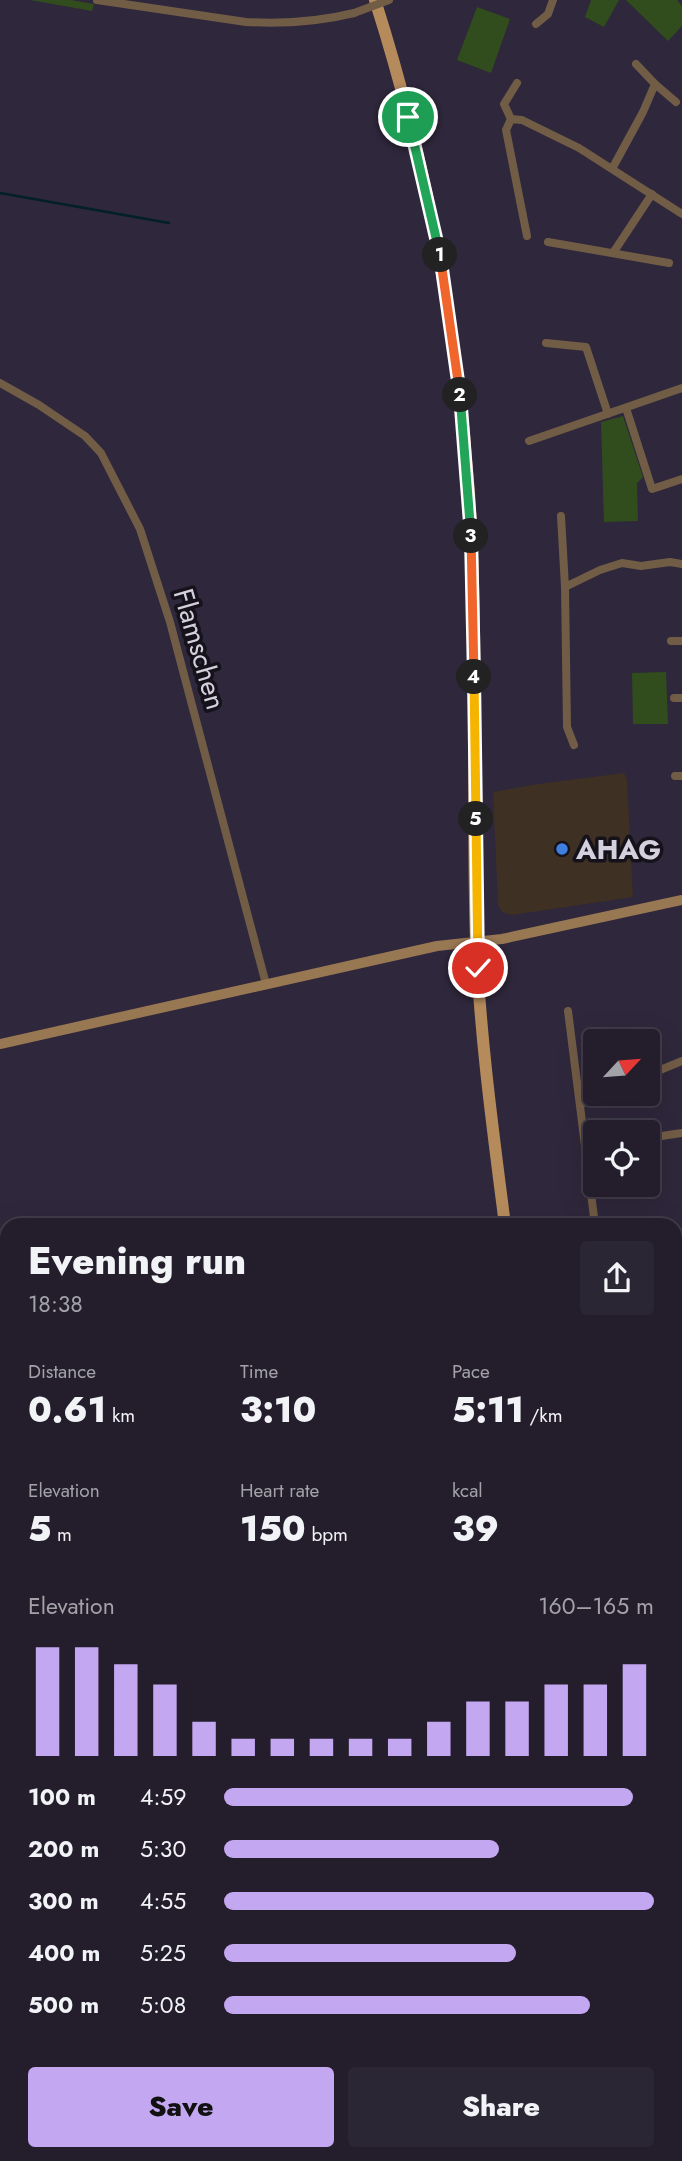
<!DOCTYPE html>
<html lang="en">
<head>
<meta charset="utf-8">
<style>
	:root { --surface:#231d2c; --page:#2b2634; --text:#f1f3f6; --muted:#a3a2a9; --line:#403b48; --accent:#c4a7f1 }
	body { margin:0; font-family:Jost,sans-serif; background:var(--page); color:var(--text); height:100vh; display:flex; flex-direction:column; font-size:26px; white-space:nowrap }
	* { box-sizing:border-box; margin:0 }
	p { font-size:23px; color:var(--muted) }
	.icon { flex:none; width:38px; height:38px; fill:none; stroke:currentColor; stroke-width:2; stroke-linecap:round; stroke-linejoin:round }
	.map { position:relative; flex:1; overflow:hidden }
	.drawer { position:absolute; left:0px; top:1218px; width:682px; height:943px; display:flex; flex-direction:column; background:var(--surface); border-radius:21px 21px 0 0; box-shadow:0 7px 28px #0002,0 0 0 2px var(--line) }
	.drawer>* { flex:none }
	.needle { width:46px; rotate:64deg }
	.controls { position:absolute; left:583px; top:1029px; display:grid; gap:14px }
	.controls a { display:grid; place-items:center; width:77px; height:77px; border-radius:7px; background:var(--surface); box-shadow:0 7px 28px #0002,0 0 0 2px var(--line); font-size:35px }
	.pin { position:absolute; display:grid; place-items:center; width:60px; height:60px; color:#fff; margin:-30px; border:4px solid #fff; border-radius:50%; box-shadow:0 2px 7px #0007 }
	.km { position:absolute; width:35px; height:35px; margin:-18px; border-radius:50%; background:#222; color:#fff; font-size:19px; line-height:35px; text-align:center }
	.round { display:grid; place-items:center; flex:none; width:74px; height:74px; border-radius:7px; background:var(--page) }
	.overview { display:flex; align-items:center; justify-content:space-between; height:119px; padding:0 28px }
	h1 { font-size:38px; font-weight:800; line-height:52px }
	.stats { display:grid; grid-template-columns:repeat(3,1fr); gap:10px; height:119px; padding:7px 28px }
	.stats div { display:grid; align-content:center }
	.stats b { font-size:35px; font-weight:800 }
	.stats small { font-size:19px; font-weight:400 }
	.stats p { font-size:19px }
	.chart { height:196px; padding:14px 28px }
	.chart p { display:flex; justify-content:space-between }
	.chart svg { width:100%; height:126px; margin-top:7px; stroke:var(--accent); stroke-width:6 }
	.button { display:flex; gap:14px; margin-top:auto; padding:14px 28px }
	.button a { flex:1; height:80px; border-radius:7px; background:var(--accent); color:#111; font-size:28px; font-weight:800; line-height:80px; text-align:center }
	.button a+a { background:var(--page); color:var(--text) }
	ul { padding:0 28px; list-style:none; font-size:23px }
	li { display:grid; grid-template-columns:112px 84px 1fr; align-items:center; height:52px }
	li i { height:18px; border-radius:9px; background:var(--accent) }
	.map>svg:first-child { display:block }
	.commercial { fill:#3e3023 }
	.industrial { fill:#3e2d37 }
	.green { fill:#314d1d }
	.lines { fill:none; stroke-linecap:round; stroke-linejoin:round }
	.stream { stroke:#012027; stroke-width:2.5 }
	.street { stroke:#715c46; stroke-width:8 }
	.secondary { stroke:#987753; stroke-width:10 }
	.primary { stroke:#b58b5c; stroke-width:12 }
	.street-bridge { stroke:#715c46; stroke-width:8 }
	.split-1-casing { stroke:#fff; stroke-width:14 }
	.split-2-casing { stroke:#fff; stroke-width:14 }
	.split-3-casing { stroke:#fff; stroke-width:14 }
	.split-4-casing { stroke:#fff; stroke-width:14 }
	.split-5-casing { stroke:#fff; stroke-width:14 }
	.split-6-casing { stroke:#fff; stroke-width:14 }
	.split-1 { stroke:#22a559; stroke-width:9 }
	.split-2 { stroke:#f0652b; stroke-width:9 }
	.split-3 { stroke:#22a559; stroke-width:9 }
	.split-4 { stroke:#f0652b; stroke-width:9 }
	.split-5 { stroke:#f5b400; stroke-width:9 }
	.split-6 { stroke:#f5b400; stroke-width:9 }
	.shop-dot { fill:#3f7fe0; stroke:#15121b; stroke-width:2.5 }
	.labels { text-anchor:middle; stroke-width:7; stroke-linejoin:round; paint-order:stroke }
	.street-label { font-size:28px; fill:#d4d0dd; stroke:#15121b }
	.poi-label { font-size:28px; font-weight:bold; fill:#d4d0dd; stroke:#15121b; text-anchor:start }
</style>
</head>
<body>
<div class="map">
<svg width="682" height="2161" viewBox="0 0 682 2161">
	<rect width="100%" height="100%" fill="#2f273b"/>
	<!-- commercial -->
	<path class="commercial" d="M624 773 627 779 633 897 512 915 502 912 498 905 493 792 538 784Z"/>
	<!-- industrial -->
	<path class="industrial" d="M7 2023V2154H492L491 2161H0V2032Z
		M676 2061 682 2080V2161H554L556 2154H676Z"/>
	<!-- green -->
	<path class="green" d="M30 0H71L94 4 92 11Z
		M591 0H619L604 27 585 17Z
		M626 0H677L682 6V26L668 41Z
		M477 7 510 19 491 73 457 60Z
		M623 416 643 477 637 483 638 521 604 522 601 422Z
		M666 672 668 724H633L632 673Z"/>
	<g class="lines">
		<!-- stream -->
		<path class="stream" d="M0 193 169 223"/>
		<!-- street -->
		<path class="street" d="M97 0 246 22C283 24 318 22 354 13
			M536 24 548 14 553 0
			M655 84 676 102
			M511 119 522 120 579 148 682 214
			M511 119 506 130 527 236
			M511 119 504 104 517 83
			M612 169 643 112 655 84 636 64
			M548 242 669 263
			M613 253 652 194
			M546 343 586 347 608 414
			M0 383 39 405 85 436 101 453 140 529 170 622 266 984
			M626 408 652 489 682 479
			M529 441 682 388
			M561 516 565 587
			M671 641H682
			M674 698H682
			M574 745 567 727 565 587 600 570 622 563 641 566 670 562 682 564
			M675 776H682
			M568 1011 595 1225
			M648 1075 682 1061
			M581 1104 604 1094
			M648 1138 682 1133
			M676 1311 682 1309
			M676 1442 682 1440
			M0 1467 7 1473
			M0 1618 7 1614
			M676 1672 682 1666
			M676 1714 682 1721
			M676 1766 682 1760
			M676 2033 682 2052"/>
		<!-- secondary -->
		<path class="secondary" d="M0 1044 437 946 502 939 682 900"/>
		<!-- primary -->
		<path class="primary" d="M375 0C426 160 457 326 469 493 479 642 471 792 476 941 480 1036 493 1131 505 1225
			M676 1549 682 1546
			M0 1976 7 1968
			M523 2161 524 2154"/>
		<!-- street-bridge -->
		<path class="street-bridge" d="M354 13 389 0"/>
	</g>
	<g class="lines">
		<defs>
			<path id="split-1" d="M408 117 440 255"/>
			<path id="split-2" d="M440 255 460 395"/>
			<path id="split-3" d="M460 395 471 536"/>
			<path id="split-4" d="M471 536 474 677"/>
			<path id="split-5" d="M474 677 476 819"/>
			<path id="split-6" d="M476 819 478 968"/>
		</defs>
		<!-- split-1 casing -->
		<use href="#split-1" class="split-1-casing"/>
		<!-- split-2 casing -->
		<use href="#split-2" class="split-2-casing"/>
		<!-- split-3 casing -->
		<use href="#split-3" class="split-3-casing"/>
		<!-- split-4 casing -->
		<use href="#split-4" class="split-4-casing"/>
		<!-- split-5 casing -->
		<use href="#split-5" class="split-5-casing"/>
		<!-- split-6 casing -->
		<use href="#split-6" class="split-6-casing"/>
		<!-- split-1 -->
		<use href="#split-1" class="split-1"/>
		<!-- split-2 -->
		<use href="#split-2" class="split-2"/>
		<!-- split-3 -->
		<use href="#split-3" class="split-3"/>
		<!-- split-4 -->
		<use href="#split-4" class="split-4"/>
		<!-- split-5 -->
		<use href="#split-5" class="split-5"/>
		<!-- split-6 -->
		<use href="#split-6" class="split-6"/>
	</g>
	<!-- markers -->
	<circle class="shop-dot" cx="562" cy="849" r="7"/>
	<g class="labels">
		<!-- street labels -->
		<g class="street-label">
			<text transform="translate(200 649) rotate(74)" y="10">Flamschen</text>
		</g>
		<!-- poi labels -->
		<g class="poi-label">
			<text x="576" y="859">AHAG</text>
		</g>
	</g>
</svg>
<div class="controls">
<a><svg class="needle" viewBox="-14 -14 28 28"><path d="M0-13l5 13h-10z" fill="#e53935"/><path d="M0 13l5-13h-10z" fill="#a3a2a9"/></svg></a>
<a><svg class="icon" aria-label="locate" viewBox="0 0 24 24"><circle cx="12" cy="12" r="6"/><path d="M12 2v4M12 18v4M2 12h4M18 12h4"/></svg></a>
</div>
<div class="pin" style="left:408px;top:117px;background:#1e9e55"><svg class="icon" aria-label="arrive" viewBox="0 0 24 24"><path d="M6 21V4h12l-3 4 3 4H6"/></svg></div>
<div class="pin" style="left:478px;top:968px;background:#d93025"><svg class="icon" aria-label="check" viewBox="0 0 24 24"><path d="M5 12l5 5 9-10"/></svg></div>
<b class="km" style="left:440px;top:255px">1</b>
<b class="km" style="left:460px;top:395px">2</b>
<b class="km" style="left:471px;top:536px">3</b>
<b class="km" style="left:474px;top:677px">4</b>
<b class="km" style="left:476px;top:819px">5</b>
<section class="drawer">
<div class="overview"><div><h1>Evening run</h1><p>18:38</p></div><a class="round"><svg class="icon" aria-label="share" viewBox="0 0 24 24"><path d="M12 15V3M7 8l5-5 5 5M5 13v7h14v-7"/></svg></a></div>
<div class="stats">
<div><p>Distance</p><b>0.61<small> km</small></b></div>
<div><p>Time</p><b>3:10</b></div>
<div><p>Pace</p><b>5:11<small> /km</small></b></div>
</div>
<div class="stats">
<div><p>Elevation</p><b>5<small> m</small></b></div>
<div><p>Heart rate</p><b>150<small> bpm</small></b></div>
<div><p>kcal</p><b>39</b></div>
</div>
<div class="chart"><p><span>Elevation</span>160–165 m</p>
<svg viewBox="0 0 160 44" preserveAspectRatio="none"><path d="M5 44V6M15 44V6M25 44V12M35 44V19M45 44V32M55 44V38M65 44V38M75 44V38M85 44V38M95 44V38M105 44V32M115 44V25M125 44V25M135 44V19M145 44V19M155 44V12"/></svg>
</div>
<ul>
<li><b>100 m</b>4:59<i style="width:95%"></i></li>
<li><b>200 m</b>5:30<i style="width:64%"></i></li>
<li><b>300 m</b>4:55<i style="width:100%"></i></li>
<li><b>400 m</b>5:25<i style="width:68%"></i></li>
<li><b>500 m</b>5:08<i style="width:85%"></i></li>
</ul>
<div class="button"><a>Save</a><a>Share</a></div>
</section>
</div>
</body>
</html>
